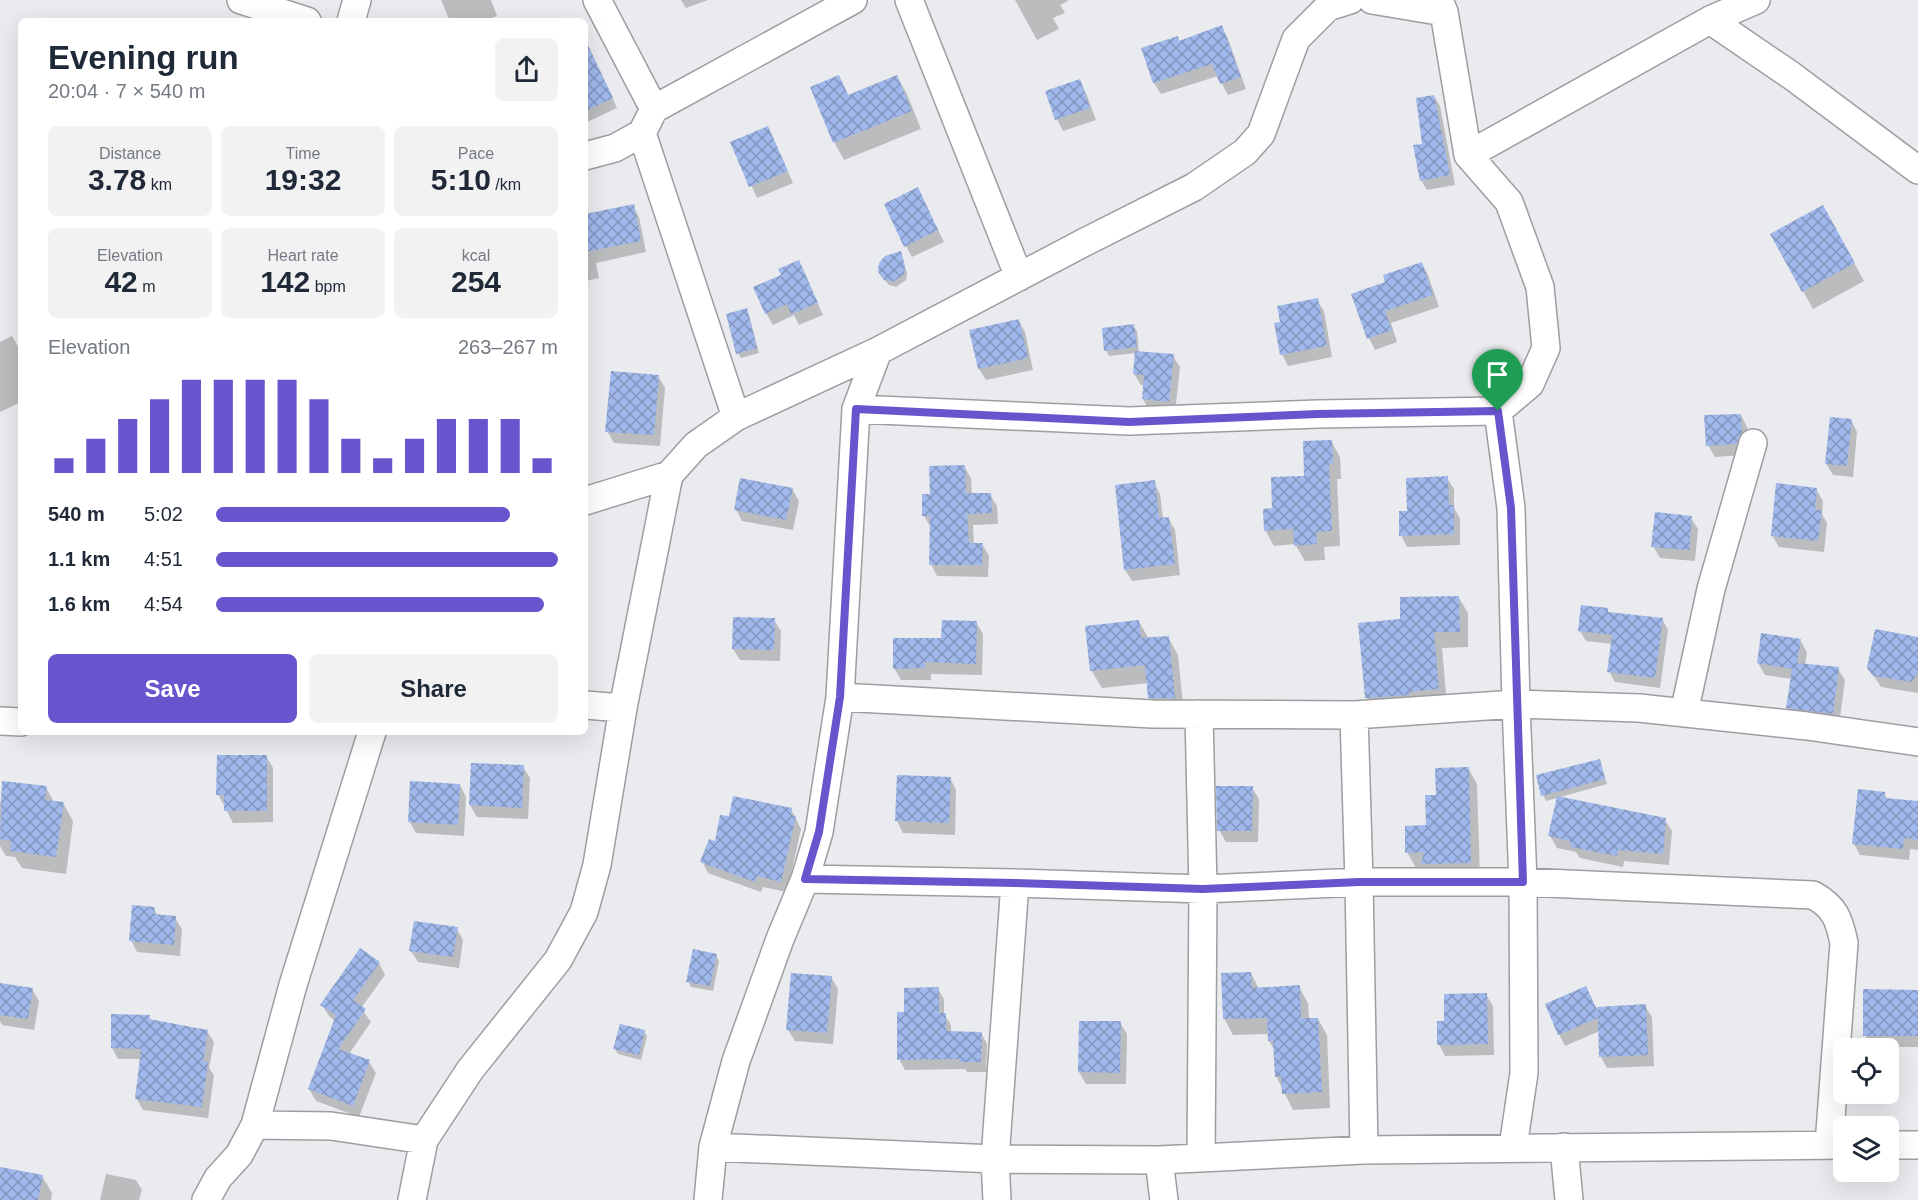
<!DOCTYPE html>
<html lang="en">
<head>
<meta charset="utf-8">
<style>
	:root { --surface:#fff; --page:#f2f2f3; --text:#1f2937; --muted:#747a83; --accent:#6a54ce }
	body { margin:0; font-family:Arial,sans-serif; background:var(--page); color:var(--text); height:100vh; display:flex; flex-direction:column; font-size:22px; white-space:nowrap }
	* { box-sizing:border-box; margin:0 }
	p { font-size:20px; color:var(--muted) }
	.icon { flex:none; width:33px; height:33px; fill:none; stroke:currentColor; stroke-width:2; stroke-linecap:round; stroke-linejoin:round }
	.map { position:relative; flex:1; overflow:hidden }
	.drawer { position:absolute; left:18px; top:18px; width:570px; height:717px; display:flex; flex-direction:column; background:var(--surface); border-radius:9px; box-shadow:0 6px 24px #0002 }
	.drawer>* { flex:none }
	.controls { position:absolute; left:1833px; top:1038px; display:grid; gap:12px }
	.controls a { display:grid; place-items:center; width:66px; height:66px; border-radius:9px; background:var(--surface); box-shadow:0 6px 24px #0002; font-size:30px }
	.pin { position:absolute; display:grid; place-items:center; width:51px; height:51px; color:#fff; margin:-62px -26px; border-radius:50% 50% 50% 0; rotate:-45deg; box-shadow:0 0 6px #0007 }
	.pin .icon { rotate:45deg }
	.round { display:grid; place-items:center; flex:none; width:63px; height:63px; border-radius:9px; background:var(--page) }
	.head { display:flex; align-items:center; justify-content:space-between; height:102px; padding:0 30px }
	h1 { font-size:33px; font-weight:800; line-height:45px }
	.stats { display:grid; grid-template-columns:repeat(3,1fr); gap:9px; height:102px; padding:6px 30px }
	.stats div { display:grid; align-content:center; border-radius:9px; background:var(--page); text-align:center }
	.stats b { font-size:30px; font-weight:800 }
	.stats small { font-size:16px; font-weight:400 }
	.stats p { font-size:16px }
	.chart { height:168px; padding:12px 30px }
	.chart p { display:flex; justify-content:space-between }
	.chart svg { width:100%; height:108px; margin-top:6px; stroke:var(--accent); stroke-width:6 }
	.primary-button { display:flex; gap:12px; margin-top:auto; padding:12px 30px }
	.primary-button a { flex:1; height:69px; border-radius:9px; background:var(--accent); color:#fff; font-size:24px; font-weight:800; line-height:69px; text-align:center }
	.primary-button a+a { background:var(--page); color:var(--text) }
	ul { padding:0 30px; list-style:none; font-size:20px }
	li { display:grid; grid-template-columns:96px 72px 1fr; align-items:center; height:45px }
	li i { height:15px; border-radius:8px; background:var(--accent) }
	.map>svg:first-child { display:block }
	.shadow { fill:#0003 }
	.building { fill:url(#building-cross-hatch) }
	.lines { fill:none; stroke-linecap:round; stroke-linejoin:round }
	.minor-casing { stroke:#9c9ea1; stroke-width:30 }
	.minor { stroke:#fff; stroke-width:27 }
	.route-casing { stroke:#fff; stroke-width:12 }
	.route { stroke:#6a54ce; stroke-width:8 }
</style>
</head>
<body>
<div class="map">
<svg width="1918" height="1200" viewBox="0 0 1918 1200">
	<defs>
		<pattern id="building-cross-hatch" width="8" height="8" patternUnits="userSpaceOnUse" patternTransform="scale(1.5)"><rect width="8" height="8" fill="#a0b8eb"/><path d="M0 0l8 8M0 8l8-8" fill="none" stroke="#8396bf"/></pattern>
	</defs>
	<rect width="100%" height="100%" fill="#e9ebee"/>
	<!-- shadow -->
	<path class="shadow" d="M441 0H491L497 16 484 21H450Z
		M681 0H708L686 8Z
		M1015 0H1067L1068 1 1060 5 1065 13 1053 18 1059 29 1037 40Z
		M1222 27 1228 39 1246 89 1228 95 1218 76 1161 94 1154 83 1143 49 1180 43Z
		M585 48 593 56 617 108 585 123Z
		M839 77 849 96 897 77 907 94 921 129 844 160 834 142Z
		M1080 81 1086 93 1096 120 1063 131 1057 119 1047 92Z
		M1434 96 1440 106 1455 185 1427 190 1421 180 1424 145Z
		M768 128 793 183 757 198 732 143Z
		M924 201 944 242 912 257 906 246Z
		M633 206 639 217 646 252 596 263 599 278 585 281V216Z
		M1833 224 1864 281 1813 309 1803 291Z
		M900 253 907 273 906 280 896 287 889 285 883 278Z
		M799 262 823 315 799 325 794 315 773 325 766 313 783 276Z
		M1422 264 1428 275 1439 307 1391 323 1397 342 1375 350 1369 338 1387 283Z
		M1317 300 1324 311 1332 357 1288 366 1282 354V323Z
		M746 310 749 315 759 353 741 358 738 353Z
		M1018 320 1025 332 1033 370 986 380 979 369Z
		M1133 326 1137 331 1139 353 1173 356 1180 367 1175 413 1150 411 1143 399 1145 386 1141 385 1134 374 1136 353 1109 356 1106 350Z
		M12 336 21 352V402L0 412V342Z
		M658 376 665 388 660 446 614 443 607 431Z
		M1741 415 1747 427 1748 444 1743 455 1715 457 1708 445Z
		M1851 420 1857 432 1853 477 1833 475 1826 463Z
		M1331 441 1340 457 1341 479H1337L1340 546 1324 547 1325 560 1305 561 1295 544 1274 546 1265 530 1274 509 1305 477Z
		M964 466 971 478 972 495H990L997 506 998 524 973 525 974 544H982L989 556 988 577 937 576 931 564V528L924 516 932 495Z
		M1447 478 1454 489V508L1460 518V545L1407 547 1401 535 1408 512Z
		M1154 482 1160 494 1163 519 1168 518 1175 530 1180 575 1132 581 1125 570 1120 524Z
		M792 489 799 501 793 530 742 521 736 509Z
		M1816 489 1823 501 1822 514 1827 523 1824 552 1779 547 1772 535Z
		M1691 518 1698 529 1695 561 1660 558 1653 546Z
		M1459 598 1468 613V647L1442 648 1447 705 1376 714 1367 698 1359 624 1402 620Z
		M1607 610 1609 613 1662 619 1668 630 1660 688 1615 682 1609 671 1612 644 1586 641 1580 631Z
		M774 620 781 631 780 661 740 660 733 649Z
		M976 622 983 634 982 675 931 674V680H901L894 668 943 639Z
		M1139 622 1149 639 1168 637 1178 655 1184 715H1160L1149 698 1148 683 1102 688 1091 670Z
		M1918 638V693L1881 687 1868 667Z
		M1800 640 1807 652 1805 665 1838 669 1845 680 1839 725 1795 719 1788 708 1792 679 1765 675 1758 663Z
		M266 756 273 768V822L233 823 218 794Z
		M1600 761 1607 784 1546 801 1543 795Z
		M523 767 530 778 528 819 477 817 470 805Z
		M1468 768 1477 784 1480 878 1431 879 1425 868H1416L1407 852 1427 827 1438 797Z
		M899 776 950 778 956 790 955 835 903 833 897 821Z
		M3 783 46 788 54 802 63 803 73 821 66 874 22 868 15 857 6 856 0 846V805Z
		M460 785 466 797 464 836 416 833 409 821Z
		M1252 788 1259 799 1258 842H1226L1219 830Z
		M1884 793 1888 800 1918 803V850L1910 849 1909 860 1860 855 1854 844Z
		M791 809 801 829 787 892 763 887 761 892 708 873 702 861 716 843 730 818Z
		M1665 820 1672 831 1669 865 1624 861 1623 867 1580 858 1576 852 1557 848 1550 836Z
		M154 909 158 916 175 918 182 929 180 956 137 952 131 940Z
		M457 929 463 940 459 968 418 962 411 951Z
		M716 956 719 961 713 991 691 987 688 981Z
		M379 963 385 975 361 1008 371 1022 349 1054 369 1062 376 1073 359 1117 316 1101 309 1089 335 1021 329 1016 322 1005Z
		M1251 973 1259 989 1299 987 1308 1003 1309 1019H1318L1327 1035 1330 1108 1293 1110 1276 1076 1275 1051 1269 1041V1034L1233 1035 1224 1018Z
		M831 977 838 989 833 1044 795 1041 788 1030Z
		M1586 988 1599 1014 1645 1006 1652 1017 1654 1066 1607 1068 1601 1057 1600 1031 1565 1046 1559 1034Z
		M0 989H32L39 1001 34 1030 2 1025 0 1021Z
		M938 989 944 999V1014L951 1025V1033H981L987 1044 986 1072H967L965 1069 905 1070 899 1059 905 1013Z
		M1918 991V1047H1871L1865 1035Z
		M1486 995 1493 1006 1494 1055 1445 1056 1439 1044 1446 1022Z
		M149 1017 151 1021 207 1031 214 1042 209 1068 214 1075 208 1118 143 1110 137 1099 142 1059H118L112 1048Z
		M1080 1022 1120 1023 1127 1034 1126 1084H1086L1079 1072Z
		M644 1031 647 1036 641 1060 618 1054 615 1049Z
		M0 1168 42 1176 52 1193 51 1200H0Z
		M106 1174 136 1180 142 1190 139 1200H100Z"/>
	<!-- building -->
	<path class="building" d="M1222 25 1241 77 1220 84 1212 64 1153 83 1141 48 1178 36 1179 41Z
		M585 39 613 98 585 111Z
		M839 75 848 95 897 75 912 111 833 143 810 87Z
		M1080 79 1090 108 1055 120 1045 91Z
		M1434 95 1450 175 1420 181 1413 145 1422 144 1416 98Z
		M768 126 788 171 749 187 730 142Z
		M918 187 938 230 904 247 884 204Z
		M634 204 641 241 585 252V214Z
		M1823 205 1855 263 1802 292 1770 234Z
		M901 251 905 266 904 274 893 282 884 280 878 272 879 263 885 256Z
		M799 260 818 303 791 314 787 304 765 314 753 287 781 275 778 269Z
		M1422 262 1433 295 1385 311 1392 330 1367 339 1351 294 1385 282 1383 275Z
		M1318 298 1327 346 1280 355 1274 323 1280 322 1277 306Z
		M747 308 757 348 736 354 726 314Z
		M1019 319 1028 358 978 369 969 330Z
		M1134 324 1137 347 1104 351 1102 328Z
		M1135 351 1174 354 1169 402 1142 399 1144 375 1133 374Z
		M611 371 659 375 654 435 605 432Z
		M1741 414 1742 432 1736 444 1706 446 1704 415Z
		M1830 417 1852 419 1847 466 1825 464Z
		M1332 440 1333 464H1329L1332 531 1316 532 1317 544 1294 546 1293 529 1264 531 1263 509 1272 508 1271 477 1304 476 1303 441Z
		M965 465 966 493H991L992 513 967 514 969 543H983L982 565H929L930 516H922V494H930L929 466Z
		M1448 476 1449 505H1454V534L1399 536V511H1407L1406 478Z
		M740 478 793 488 786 520 734 510Z
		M1155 480 1159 518 1169 517 1175 564 1124 570 1115 485Z
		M1776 483 1817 488 1815 510H1822L1818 541 1771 536Z
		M1655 512 1692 516 1689 550 1651 547Z
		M1459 596 1460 632H1434L1439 689 1409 692 1410 695 1365 698 1358 623 1400 619V597Z
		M1581 605 1608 608V612L1663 618 1655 678 1607 672 1612 635 1578 631Z
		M733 617 775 618 774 650 732 649Z
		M942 620 977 621 976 664 925 662V668L893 669V638H941Z
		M1139 620 1141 638 1169 636 1175 698H1148L1145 665 1090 671 1085 626Z
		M1875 629 1918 637V673L1911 682 1873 676 1867 668Z
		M1761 633 1801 639 1797 663 1839 667 1833 714 1786 708 1792 669 1757 663Z
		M217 755H267V811H224V795H216Z
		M1600 759 1605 779 1541 796 1536 775Z
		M471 763 524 765 522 808 469 805Z
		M1469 767 1471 863 1421 864 1424 852 1405 853V826L1426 825 1425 795H1436L1435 768Z
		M897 775 951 777 949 823 895 821Z
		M2 781 47 786 45 800 64 802 56 857 10 851 11 841 0 839Z
		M410 781 460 784 458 825 408 822Z
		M1216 786H1253L1252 831H1217Z
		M1858 789 1885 792V798L1918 801V840L1904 838 1903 849 1852 844Z
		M733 796 792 808 791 815 796 816 781 882 757 876 755 882 700 862 709 839 715 841 720 815 729 816Z
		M1557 796 1666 818 1663 854 1618 850 1617 856 1571 847 1570 841 1548 836Z
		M132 905 155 907 154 914 176 916 174 945 129 941Z
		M414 921 458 927 453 957 409 951Z
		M360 948 380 962 353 1000 366 1009 338 1049 370 1060 353 1106 308 1089 336 1015 320 1005Z
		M693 949 717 954 710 986 686 982Z
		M1251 972 1252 988 1300 985 1301 1018H1318L1322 1092 1282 1094 1281 1076 1275 1077 1273 1041H1268L1267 1018 1223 1019 1221 973Z
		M791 973 832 976 827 1033 786 1030Z
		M0 983 33 988 28 1019 0 1015Z
		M1586 986 1598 1012 1597 1007 1646 1004 1648 1055 1599 1057 1598 1018 1558 1035 1545 1004Z
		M939 987V1013H946V1031L982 1032 981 1062H959L960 1059 897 1060V1012H904V988Z
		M1863 989 1918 990V1036H1863Z
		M1487 993 1488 1044 1437 1045V1021H1444V994Z
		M111 1014 150 1015 149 1019 208 1030 203 1062H208L202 1107 135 1099 141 1049 111 1048Z
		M1079 1021H1121L1120 1073 1078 1072Z
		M620 1024 645 1030 639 1055 613 1049Z
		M0 1167 43 1175 38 1200H0Z"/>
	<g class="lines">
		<defs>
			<path id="minor" d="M241 0 307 21
				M597 0 654 109
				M909 0 1019 277
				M1372 0 1444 12
				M1439 0 1444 12 1468 155 1509 202 1540 287 1546 348 1530 384 1498 411 1511 508 1516 704 1639 708 1807 726 1918 742
				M1710 20 1792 76 1918 170
				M351 21 357 0
				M1468 155 1710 20 1756 0
				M585 156 615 148 642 133
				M856 409 1129 421 1318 414 1498 411
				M736 417 642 133 654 109 853 0
				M585 501 669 475
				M840 697 1152 714 1354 715
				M585 705 623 708
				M1684 713 1711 589 1753 443
				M1199 714 1203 889 1201 1158
				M0 721 21 722
				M805 879 1015 883 1203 889 1359 882 1364 1150
				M255 1125 331 1126 424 1140
				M1888 1145H1918
				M713 1147 995 1159 1159 1160 1364 1150 1844 1145
				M1513 1147 1524 1073 1523 882 1516 704 1354 715 1359 882H1523L1813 895C1835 907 1839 919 1844 943L1829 1145
				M1564 1147 1569 1200
				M1159 1160 1164 1200
				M206 1200 218 1178 239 1155 255 1125 293 985 372 732
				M412 1200 424 1140 470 1070 558 960 584 912 597 865 623 708 669 475 696 445 736 417 878 351 1085 242 1194 187 1245 152 1261 134 1296 39 1328 7 1350 0
				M708 1200 713 1147 736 1061 780 939 805 879 819 832 840 697 856 409 878 351
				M997 1200 995 1159 1015 883"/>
		</defs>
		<!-- minor casing -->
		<use href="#minor" class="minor-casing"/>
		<!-- minor -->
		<use href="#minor" class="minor"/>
	</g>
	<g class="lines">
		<defs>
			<path id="route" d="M856 409 1129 422 1318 414 1498 411 1511 508 1523 882H1359L1203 889 1016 883 805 879 819 832 840 697Z"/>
		</defs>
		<!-- route casing -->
		<use href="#route" class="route-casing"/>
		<!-- route -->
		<use href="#route" class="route"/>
	</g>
</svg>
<div class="controls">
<a><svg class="icon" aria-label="locate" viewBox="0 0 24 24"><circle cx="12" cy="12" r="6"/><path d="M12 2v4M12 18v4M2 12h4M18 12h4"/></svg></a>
<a><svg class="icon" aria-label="layers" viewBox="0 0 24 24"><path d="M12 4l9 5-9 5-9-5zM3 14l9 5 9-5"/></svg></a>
</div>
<div class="pin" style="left:1498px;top:411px;background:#1e9e55"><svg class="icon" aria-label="arrive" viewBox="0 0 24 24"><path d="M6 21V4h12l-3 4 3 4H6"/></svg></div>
<section class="drawer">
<div class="head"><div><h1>Evening run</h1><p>20:04 · 7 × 540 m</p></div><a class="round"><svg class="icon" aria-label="share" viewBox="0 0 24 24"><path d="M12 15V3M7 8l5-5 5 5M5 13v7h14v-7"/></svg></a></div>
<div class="stats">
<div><p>Distance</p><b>3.78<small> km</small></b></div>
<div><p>Time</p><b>19:32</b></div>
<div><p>Pace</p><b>5:10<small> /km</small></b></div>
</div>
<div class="stats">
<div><p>Elevation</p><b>42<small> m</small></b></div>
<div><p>Heart rate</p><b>142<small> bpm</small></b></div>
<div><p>kcal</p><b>254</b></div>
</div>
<div class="chart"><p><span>Elevation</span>263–267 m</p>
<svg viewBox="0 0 160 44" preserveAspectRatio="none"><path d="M5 44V38M15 44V30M25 44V22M35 44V14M45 44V6M55 44V6M65 44V6M75 44V6M85 44V14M95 44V30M105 44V38M115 44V30M125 44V22M135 44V22M145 44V22M155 44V38"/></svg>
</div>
<ul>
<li><b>540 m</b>5:02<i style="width:86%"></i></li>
<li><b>1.1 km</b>4:51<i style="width:100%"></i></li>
<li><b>1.6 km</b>4:54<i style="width:96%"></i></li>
</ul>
<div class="primary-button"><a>Save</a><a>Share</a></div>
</section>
</div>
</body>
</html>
